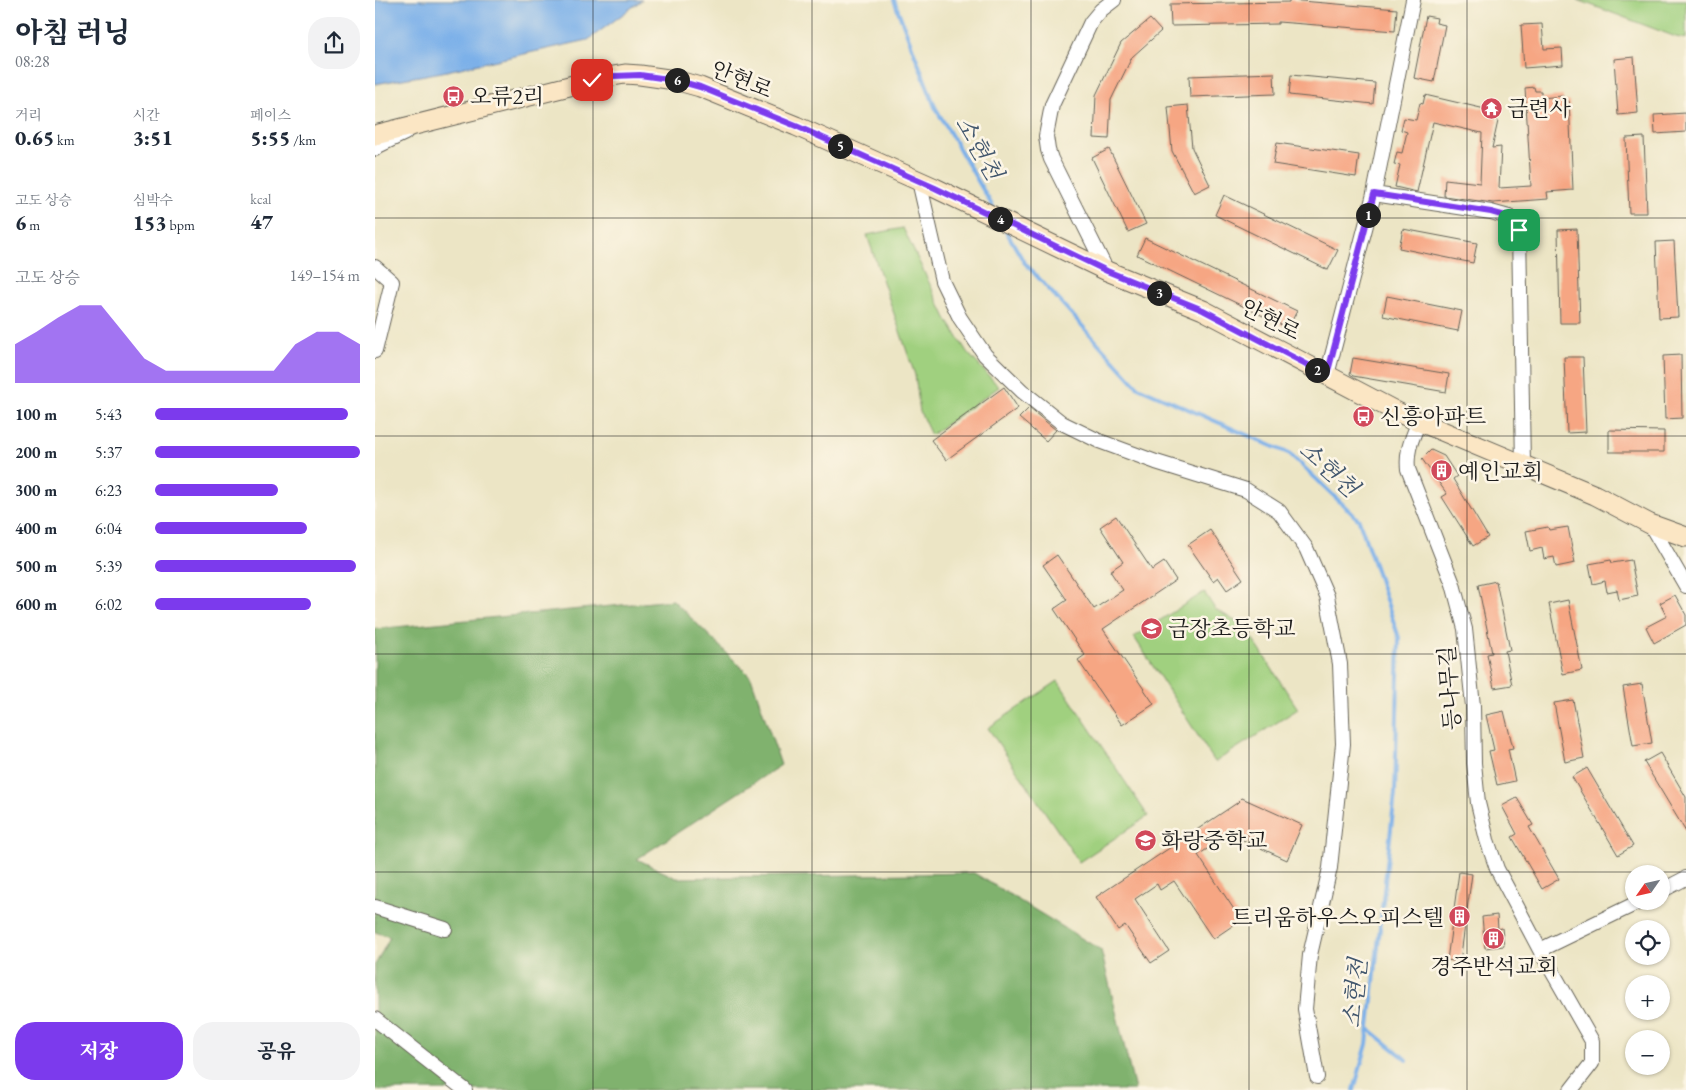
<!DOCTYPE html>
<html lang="ko">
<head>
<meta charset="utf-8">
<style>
	:root { --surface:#fff; --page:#f2f2f3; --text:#1f2937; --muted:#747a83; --accent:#7c3aed }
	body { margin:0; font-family:"EB Garamond","Noto Serif KR",serif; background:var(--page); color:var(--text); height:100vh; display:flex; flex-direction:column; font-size:19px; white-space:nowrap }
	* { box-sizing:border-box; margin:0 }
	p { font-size:16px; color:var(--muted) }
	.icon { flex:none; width:28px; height:28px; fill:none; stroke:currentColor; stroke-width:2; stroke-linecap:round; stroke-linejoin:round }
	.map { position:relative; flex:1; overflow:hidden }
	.details { display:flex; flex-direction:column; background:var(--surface); width:375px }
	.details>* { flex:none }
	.needle { width:32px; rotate:236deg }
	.tools { position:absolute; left:1250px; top:865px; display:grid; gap:10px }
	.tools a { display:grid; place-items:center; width:45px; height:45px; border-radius:50%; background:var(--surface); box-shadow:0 1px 4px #0004; font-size:25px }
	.pin { position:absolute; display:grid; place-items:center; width:42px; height:42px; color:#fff; margin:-21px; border-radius:10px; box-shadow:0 2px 8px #0006 }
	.km { position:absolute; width:25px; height:25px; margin:-12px; border-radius:50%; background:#222; color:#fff; font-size:14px; line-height:25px; text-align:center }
	.round { display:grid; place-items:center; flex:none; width:52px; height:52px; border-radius:20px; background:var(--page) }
	.summary { display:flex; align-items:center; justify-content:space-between; height:85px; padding:0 15px }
	h1 { font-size:28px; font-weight:800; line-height:38px }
	.metrics { display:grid; grid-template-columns:repeat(3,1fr); gap:8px; height:85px; padding:5px 15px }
	.metrics div { display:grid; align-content:center }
	.metrics b { font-size:21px; font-weight:800 }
	.metrics small { font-size:14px; font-weight:400 }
	.metrics p { font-size:14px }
	.chart { height:140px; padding:10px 15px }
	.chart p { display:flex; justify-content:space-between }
	.chart svg { width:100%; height:90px; margin-top:5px; fill:var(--accent); opacity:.7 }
	.button { display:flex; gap:10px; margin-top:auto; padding:10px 15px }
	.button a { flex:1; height:58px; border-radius:20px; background:var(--accent); color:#fff; font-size:20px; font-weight:800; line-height:58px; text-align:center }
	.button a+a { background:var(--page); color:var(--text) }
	ul { padding:0 15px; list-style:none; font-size:16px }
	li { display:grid; grid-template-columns:80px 60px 1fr; align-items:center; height:38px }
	li i { height:12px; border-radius:6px; background:var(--accent) }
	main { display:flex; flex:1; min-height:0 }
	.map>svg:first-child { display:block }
	.green { fill:#a0d07f; stroke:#5e764e }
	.forest { fill:#80b26e; stroke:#4e6745 }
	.water { fill:#7cb0e9; stroke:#4c6682 }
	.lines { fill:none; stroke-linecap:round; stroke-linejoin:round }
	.stream { stroke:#7cb0e9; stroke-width:4 }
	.building { fill:#f6a683 }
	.street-casing { stroke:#656257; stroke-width:16 }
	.secondary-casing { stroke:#656257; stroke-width:21 }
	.street { stroke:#fff; stroke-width:14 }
	.secondary { stroke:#fbe6c4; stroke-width:19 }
	.route-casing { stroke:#fff; stroke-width:10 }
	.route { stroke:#7c3aed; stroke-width:6 }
	.grid { fill:none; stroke:#1c1c1c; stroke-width:1; stroke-opacity:0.55 }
	.labels { text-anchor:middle; stroke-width:5; stroke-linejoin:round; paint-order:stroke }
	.street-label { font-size:22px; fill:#1c1c1c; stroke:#fcf5e5 }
	.poi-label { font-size:22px; fill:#1c1c1c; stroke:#fcf5e5; text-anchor:start }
	.water-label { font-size:24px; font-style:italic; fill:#42576e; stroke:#fcf5e5 }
</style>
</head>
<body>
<main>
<section class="details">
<div class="summary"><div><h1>아침 러닝</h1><p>08:28</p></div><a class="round"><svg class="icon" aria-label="share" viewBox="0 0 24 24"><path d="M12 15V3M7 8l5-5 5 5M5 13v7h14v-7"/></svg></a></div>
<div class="metrics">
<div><p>거리</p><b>0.65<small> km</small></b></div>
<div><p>시간</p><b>3:51</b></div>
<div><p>페이스</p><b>5:55<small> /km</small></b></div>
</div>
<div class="metrics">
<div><p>고도 상승</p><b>6<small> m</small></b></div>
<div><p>심박수</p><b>153<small> bpm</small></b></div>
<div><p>kcal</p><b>47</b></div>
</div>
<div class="chart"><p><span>고도 상승</span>149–154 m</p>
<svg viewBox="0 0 160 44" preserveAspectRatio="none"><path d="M0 44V25L10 19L20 12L30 6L40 6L50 19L60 32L70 38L80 38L90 38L100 38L110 38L120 38L130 25L140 19L150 19L160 25V44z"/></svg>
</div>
<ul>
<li><b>100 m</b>5:43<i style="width:94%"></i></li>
<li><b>200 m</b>5:37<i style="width:100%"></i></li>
<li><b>300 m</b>6:23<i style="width:60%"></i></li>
<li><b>400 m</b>6:04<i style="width:74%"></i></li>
<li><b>500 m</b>5:39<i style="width:98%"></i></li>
<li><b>600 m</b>6:02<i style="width:76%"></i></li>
</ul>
<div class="button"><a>저장</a><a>공유</a></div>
</section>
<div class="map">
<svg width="1311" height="1090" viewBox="0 0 1311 1090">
	<rect width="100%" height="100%" fill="#fcf5e5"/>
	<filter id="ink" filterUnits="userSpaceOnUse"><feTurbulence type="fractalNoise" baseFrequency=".02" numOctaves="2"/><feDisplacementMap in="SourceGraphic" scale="10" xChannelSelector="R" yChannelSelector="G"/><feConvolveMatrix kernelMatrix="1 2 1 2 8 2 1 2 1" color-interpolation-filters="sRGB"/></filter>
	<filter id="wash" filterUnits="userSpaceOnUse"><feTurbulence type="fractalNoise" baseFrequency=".0096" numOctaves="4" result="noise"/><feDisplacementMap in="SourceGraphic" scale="20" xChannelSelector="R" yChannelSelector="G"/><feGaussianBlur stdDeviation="1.12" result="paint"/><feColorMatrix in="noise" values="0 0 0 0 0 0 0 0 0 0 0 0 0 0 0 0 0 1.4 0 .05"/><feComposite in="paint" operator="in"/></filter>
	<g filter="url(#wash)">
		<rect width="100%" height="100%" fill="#ece5c5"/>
		<!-- green -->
		<path class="green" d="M1203 0H1311V39L1301 37Z
			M528 228 571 318 592 352 624 387 556 435 545 412 540 375 492 235Z
			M829 592 840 609 870 627 923 709 840 762 759 637Z
			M683 681 773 816 704 862 613 728Z"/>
		<!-- forest -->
		<path class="forest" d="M298 600 376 677 406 765 262 859 301 878 599 873 726 950 760 1090H0V965L15 937 0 932V629Z"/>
		<!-- water -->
		<path class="water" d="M0 0H267L213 40 67 72 0 84Z"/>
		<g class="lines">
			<!-- stream -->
			<path class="stream" d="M519 0 560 107 618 207
				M631 231 649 262 763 387 915 454 984 520 1024 638 1020 793 992 1044 979 1090
				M994 1029 1032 1060"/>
		</g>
		<g id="blocks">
			<!-- building -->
			<path class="building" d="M914 0 1022 9 1020 31 903 22V24L796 26 795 4 914 2Z
				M1051 16 1062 18 1061 23 1070 25 1059 82 1039 78Z
				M775 19 786 31 757 57 736 100 734 139 719 138 721 95 746 43Z
				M1167 24 1169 49 1187 48 1188 65 1149 68 1146 25Z
				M1259 57 1263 113 1243 115 1239 59Z
				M899 73 900 94 815 97 814 76Z
				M916 75 1000 83 998 104 914 95Z
				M1159 87 1160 91H1166V98L1188 96V102L1194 101 1198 190 1172 192 1173 199 1118 203 1069 196 1070 179 1105 183 1107 133 1058 122 1042 192 1020 187 1025 165 1019 164 1022 152 1027 153 1032 132 1026 130 1029 118 1041 120 1045 103 1048 104 1050 95 1123 112 1121 120 1123 121 1117 148 1126 147 1124 188 1156 186 1150 88Z
				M813 105 817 148 835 185 819 193 797 151 793 107Z
				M1311 113V132L1280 134 1279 115Z
				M1269 137 1272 213H1254L1251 138Z
				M902 143 984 155 981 177 898 164Z
				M734 149 771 224 753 232 717 158Z
				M849 195 963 250 953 270 840 215Z
				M1028 229 1102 243 1098 263 1024 248Z
				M1202 229 1205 323H1185L1183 230Z
				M770 238 922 311 913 328 762 255Z
				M1299 241 1303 317 1284 318 1281 242Z
				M1012 296 1087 311 1083 331 1008 316Z
				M1306 355 1307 418 1290 419 1288 356Z
				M1189 357H1208L1211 432 1192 433Z
				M978 358 1074 374 1071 392 978 376 975 374Z
				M629 387 643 408 571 460 556 440Z
				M654 408 681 430 671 441 644 418Z
				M1234 430 1289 431V452H1234Z
				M1056 450 1069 456 1082 476 1078 479 1113 537 1098 546 1067 497 1072 494 1047 459Z
				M741 516 777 570 789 562 801 580 728 629 779 704 747 725 703 660 710 655 679 609 692 600 668 565 682 555 719 609 748 590 735 571 748 562 725 527Z
				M1173 527 1174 530 1193 527 1200 563 1181 567 1179 557 1169 559 1167 548 1155 551 1151 531Z
				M835 530 868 579 852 590 843 577 838 581 813 545Z
				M1236 560 1237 563 1256 560 1263 596 1244 600 1242 590 1232 592 1230 581 1218 584 1214 564Z
				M1121 581 1135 650 1130 651 1137 685 1119 688 1112 654 1117 653 1103 585Z
				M1300 595 1311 615V625L1279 643 1271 627 1292 616 1285 603Z
				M1193 600 1207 670 1188 674 1174 604Z
				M1267 684 1277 743 1258 746 1248 687Z
				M1198 700 1209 758 1190 762 1179 703Z
				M1129 711 1138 748 1133 749 1140 781 1122 785 1114 751 1119 750 1111 715Z
				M1285 753 1311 797V832L1269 762Z
				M1212 768 1258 846 1243 855 1197 777Z
				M867 798 927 825 912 860 855 834 823 855 866 920 838 939 799 881 785 890 782 884 760 899 794 951 776 963 750 925 743 930 721 897 862 803Z
				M1142 798 1158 825 1154 827 1184 879 1167 889 1137 837 1142 834 1127 806Z
				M1084 872 1097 874 1085 962 1072 960Z
				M1122 915 1123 929 1127 928 1129 946 1110 948 1107 917Z"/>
		</g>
	</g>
	<g filter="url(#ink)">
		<use href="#blocks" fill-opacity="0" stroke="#656257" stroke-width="1"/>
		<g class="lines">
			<defs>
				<path id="street" d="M0 149 3 146 30 133
					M544 181 567 281 585 318 610 355 647 391 687 423 724 441 781 462 871 490 904 511 931 548 952 596 965 664 968 744 955 868 935 955 930 1009 942 1077
					M999 194 1116 212 1134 217 1144 230 1148 465
					M0 267 17 282 0 351
					M732 271 676 159 673 150 671 136 677 105 716 22 726 10 739 0
					M952 375 999 194 1038 0
					M1044 421C1037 439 1031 450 1033 469L1078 584 1090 629 1098 706 1099 763 1103 803 1112 840 1122 869 1165 950 1217 1041V1063L1196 1090
					M1275 524 1311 586
					M1286 891 1311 878
					M0 907 70 929
					M1165 950 1266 901
					M0 1019 90 1090"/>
				<path id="secondary" d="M0 135 226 78 250 74 265 75 300 80 325 87 421 126 560 188 732 271 828 310 1024 413 1220 495 1275 524 1311 537"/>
			</defs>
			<!-- street casing -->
			<use href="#street" class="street-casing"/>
			<!-- secondary casing -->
			<use href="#secondary" class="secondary-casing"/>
			<!-- street -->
			<use href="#street" class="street"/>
			<!-- secondary -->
			<use href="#secondary" class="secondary"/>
		</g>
	</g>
	<g class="lines" filter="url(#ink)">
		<defs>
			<path id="route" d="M217 80 239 76 265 75 300 80 325 87 421 126 560 188 732 271 828 310 952 375 999 194 1116 212 1134 217 1144 230"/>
		</defs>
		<!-- route casing -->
		<use href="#route" class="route-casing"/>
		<!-- route -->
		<use href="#route" class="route"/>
	</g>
	<!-- grid -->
	<path class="grid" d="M218 0V1090M437 0V1090M656 0V1090M874 0V1090M1092 0V1090M0 218H1311M0 436H1311M0 654H1311M0 872H1311"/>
	<!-- icons -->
	<defs>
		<symbol id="bus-disc" viewBox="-11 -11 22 22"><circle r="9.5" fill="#d1495b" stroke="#fcf5e5"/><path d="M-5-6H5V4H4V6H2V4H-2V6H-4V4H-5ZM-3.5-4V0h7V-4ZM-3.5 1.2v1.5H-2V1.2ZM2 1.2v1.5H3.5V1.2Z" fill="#fff"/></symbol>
		<symbol id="temple-disc" viewBox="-11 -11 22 22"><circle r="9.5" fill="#d1495b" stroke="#fcf5e5"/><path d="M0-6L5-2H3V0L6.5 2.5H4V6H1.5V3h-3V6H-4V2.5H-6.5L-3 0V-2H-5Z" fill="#fff"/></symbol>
		<symbol id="building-disc" viewBox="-11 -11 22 22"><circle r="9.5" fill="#d1495b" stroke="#fcf5e5"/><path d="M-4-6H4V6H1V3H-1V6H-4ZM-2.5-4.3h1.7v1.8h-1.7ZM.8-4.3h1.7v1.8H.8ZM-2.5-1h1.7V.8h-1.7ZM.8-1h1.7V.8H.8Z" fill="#fff"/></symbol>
		<symbol id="school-disc" viewBox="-11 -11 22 22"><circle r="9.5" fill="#d1495b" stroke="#fcf5e5"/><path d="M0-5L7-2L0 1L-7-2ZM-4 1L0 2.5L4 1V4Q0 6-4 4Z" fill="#fff"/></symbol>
	</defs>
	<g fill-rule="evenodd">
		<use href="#bus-disc" x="66" y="84" width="25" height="25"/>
		<use href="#temple-disc" x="1104" y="96" width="25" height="25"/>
		<use href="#bus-disc" x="976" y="404" width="25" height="25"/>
		<use href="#building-disc" x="1054" y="458" width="25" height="25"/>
		<use href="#school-disc" x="764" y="616" width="25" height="25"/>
		<use href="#school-disc" x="758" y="828" width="25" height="25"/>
		<use href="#building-disc" x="1072" y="904" width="25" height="25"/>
		<use href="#building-disc" x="1106" y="926" width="25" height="25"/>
	</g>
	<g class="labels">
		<!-- street labels -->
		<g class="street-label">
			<text transform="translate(367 79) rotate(22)" y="8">안현로</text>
			<text transform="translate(896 319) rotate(27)" y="8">안현로</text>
			<text transform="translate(1074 688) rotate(-94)" y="8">등나무길</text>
		</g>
		<!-- poi labels -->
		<g class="poi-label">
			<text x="95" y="104">오류2리</text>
			<text x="1132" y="116">금련사</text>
			<text x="1005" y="424">신흥아파트</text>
			<text x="1083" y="479">예인교회</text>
			<text x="793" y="636">금장초등학교</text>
			<text x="786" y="848">화랑중학교</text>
			<text x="1069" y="925" text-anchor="end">트리움하우스오피스텔</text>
			<text x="1119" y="974" text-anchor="middle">경주반석교회</text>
		</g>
		<!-- water labels -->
		<g class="water-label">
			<text transform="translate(604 148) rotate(60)" y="8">소현천</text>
			<text transform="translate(954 469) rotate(42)" y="8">소현천</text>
			<text transform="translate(980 993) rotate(-84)" y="8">소현천</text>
		</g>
	</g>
</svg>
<div class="tools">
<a><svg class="needle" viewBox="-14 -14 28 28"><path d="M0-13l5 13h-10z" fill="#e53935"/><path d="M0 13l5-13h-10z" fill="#747a83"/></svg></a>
<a><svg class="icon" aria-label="locate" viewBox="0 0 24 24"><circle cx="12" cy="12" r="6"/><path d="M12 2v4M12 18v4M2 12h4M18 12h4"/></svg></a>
<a>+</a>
<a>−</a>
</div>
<div class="pin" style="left:1144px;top:230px;background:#1e9e55"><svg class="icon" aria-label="arrive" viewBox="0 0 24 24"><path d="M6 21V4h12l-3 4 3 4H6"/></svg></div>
<div class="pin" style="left:217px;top:80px;background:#d93025"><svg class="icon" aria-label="check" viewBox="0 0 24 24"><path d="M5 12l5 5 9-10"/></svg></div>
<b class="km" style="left:993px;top:215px">1</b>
<b class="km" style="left:942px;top:370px">2</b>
<b class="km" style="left:784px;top:293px">3</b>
<b class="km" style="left:625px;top:219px">4</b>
<b class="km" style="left:465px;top:146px">5</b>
<b class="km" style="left:302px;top:80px">6</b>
</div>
</main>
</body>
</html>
